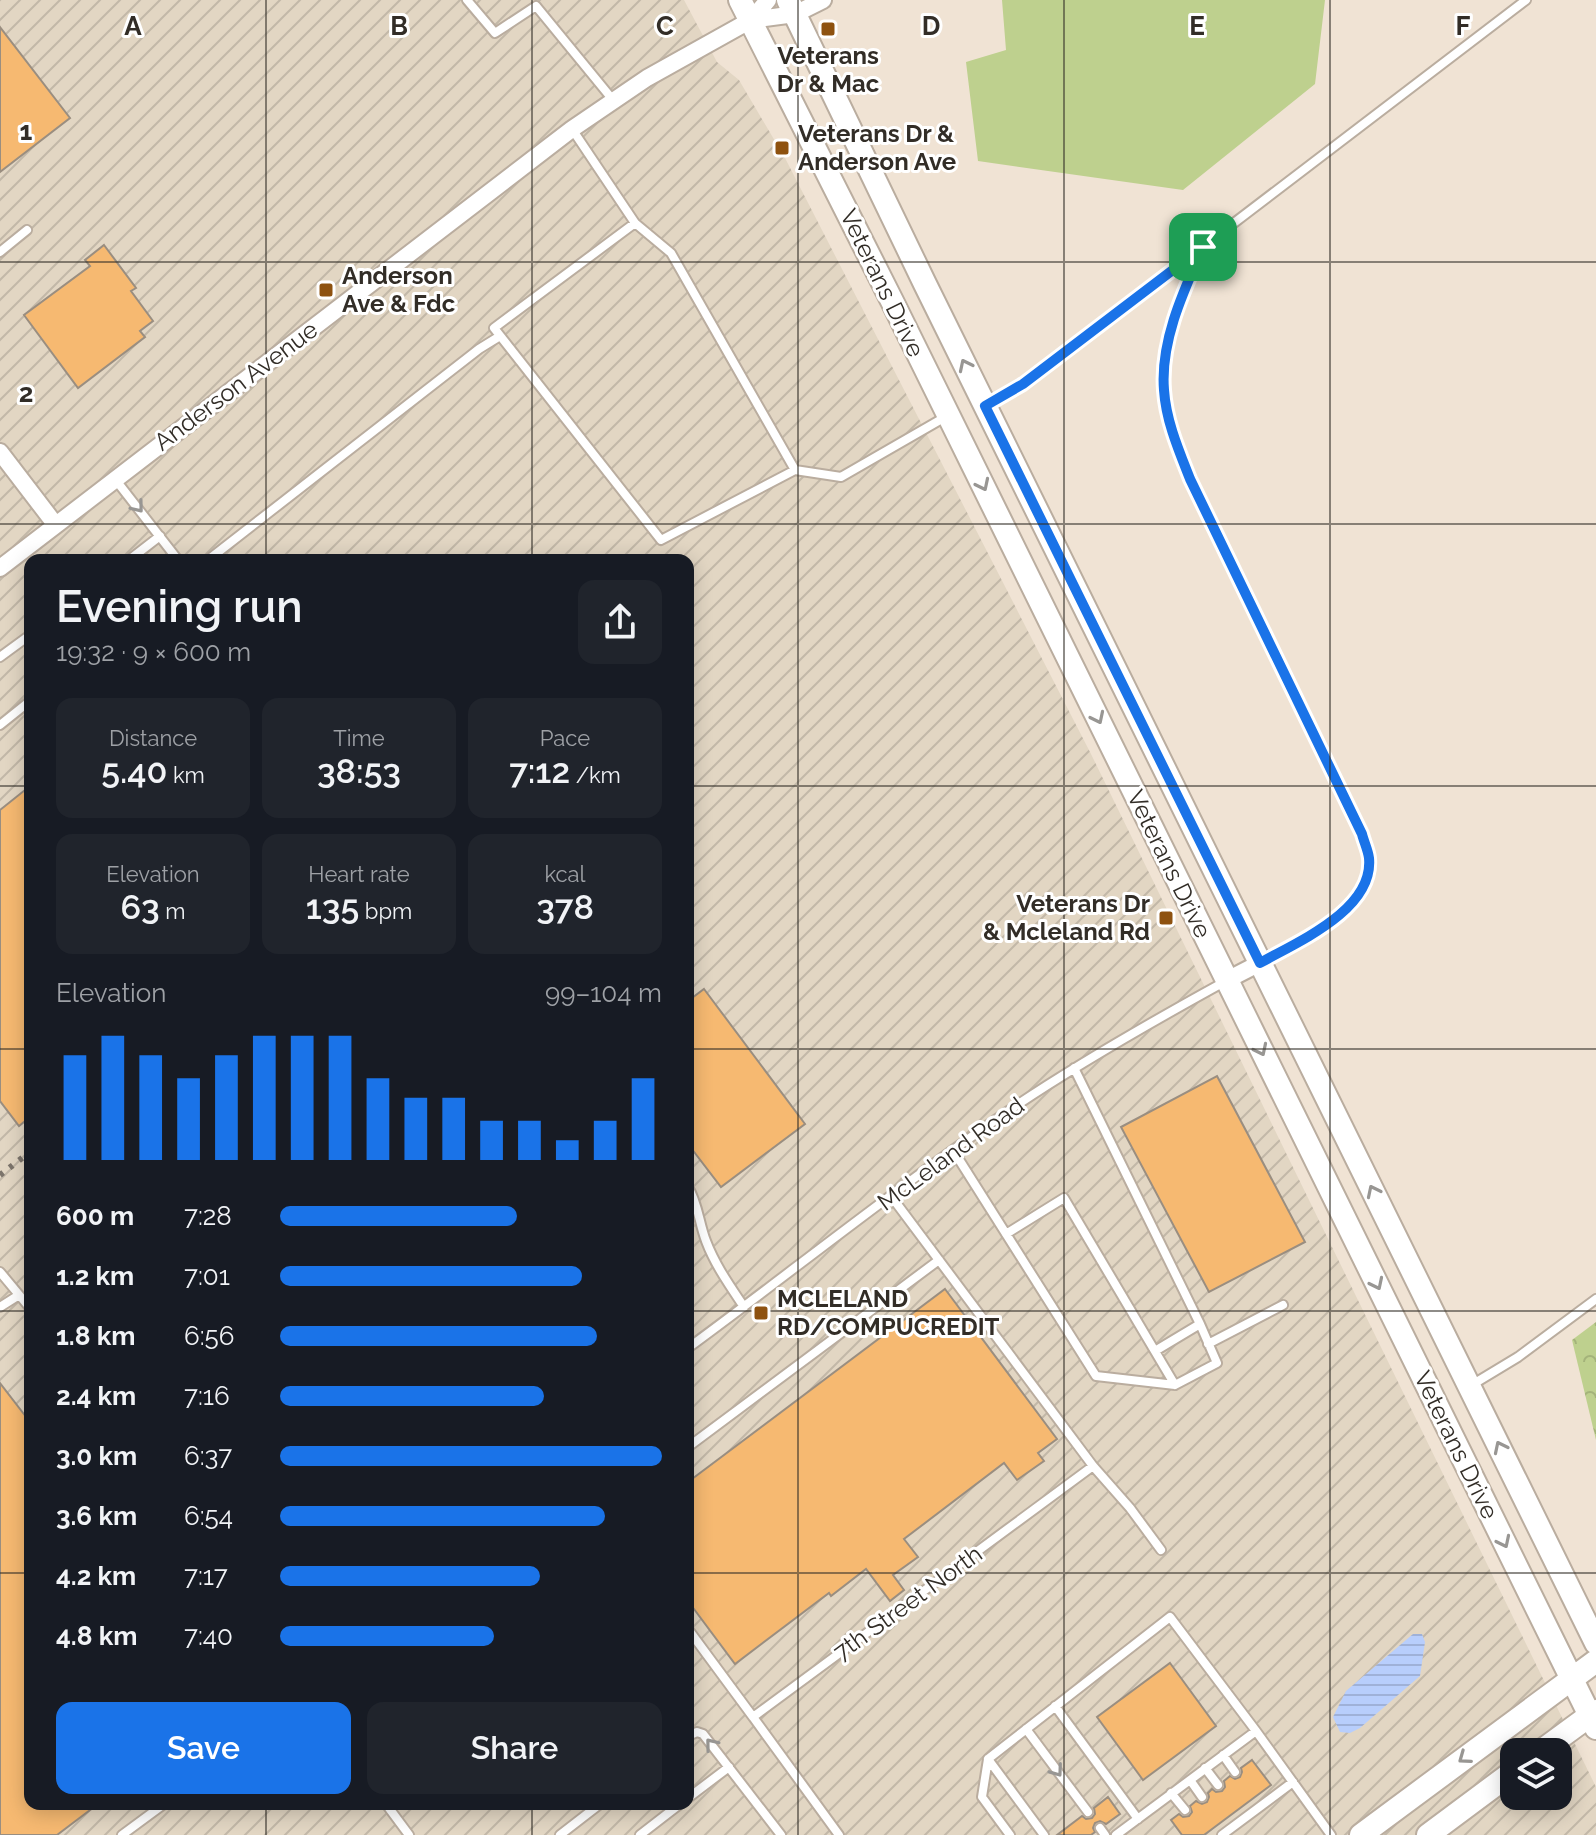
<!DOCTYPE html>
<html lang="en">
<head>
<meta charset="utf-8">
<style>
	:root { --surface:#171b24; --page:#20242c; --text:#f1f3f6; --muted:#9ea1a6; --accent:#1a73e8 }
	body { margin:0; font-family:Raleway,sans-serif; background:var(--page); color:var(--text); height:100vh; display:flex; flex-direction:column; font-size:30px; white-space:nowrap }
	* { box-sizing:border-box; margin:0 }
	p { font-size:26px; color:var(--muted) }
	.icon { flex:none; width:44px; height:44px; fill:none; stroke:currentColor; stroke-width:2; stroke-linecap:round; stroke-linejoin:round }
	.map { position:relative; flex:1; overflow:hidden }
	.panel { position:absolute; left:24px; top:554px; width:670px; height:1256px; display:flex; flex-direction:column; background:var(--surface); border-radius:16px; box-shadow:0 4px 20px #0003 }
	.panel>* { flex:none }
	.tools { position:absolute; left:1500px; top:1738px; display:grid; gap:16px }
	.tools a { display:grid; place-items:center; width:72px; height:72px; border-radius:16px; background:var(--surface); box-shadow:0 4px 20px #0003; font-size:40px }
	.pin { position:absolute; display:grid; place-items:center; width:68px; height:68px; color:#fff; margin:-34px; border-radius:16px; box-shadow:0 4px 12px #0006 }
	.round { display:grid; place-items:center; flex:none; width:84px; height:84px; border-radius:16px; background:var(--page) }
	.overview { display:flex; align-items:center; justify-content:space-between; height:136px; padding:0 32px }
	h1 { font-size:44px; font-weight:600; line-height:60px }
	.figures { display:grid; grid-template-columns:repeat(3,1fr); gap:12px; height:136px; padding:8px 32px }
	.figures div { display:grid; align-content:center; border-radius:16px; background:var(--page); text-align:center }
	.figures b { font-size:34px; font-weight:600 }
	.figures small { font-size:22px; font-weight:400 }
	.figures p { font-size:22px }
	.chart { height:224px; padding:16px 32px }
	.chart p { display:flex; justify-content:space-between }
	.chart svg { width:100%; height:144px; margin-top:8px; stroke:var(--accent); stroke-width:6 }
	.cta { display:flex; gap:16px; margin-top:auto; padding:16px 32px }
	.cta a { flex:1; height:92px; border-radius:16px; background:var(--accent); color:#fff; font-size:32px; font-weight:600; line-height:92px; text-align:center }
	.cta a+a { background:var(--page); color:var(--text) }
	ul { padding:0 32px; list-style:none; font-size:26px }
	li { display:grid; grid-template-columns:128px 96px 1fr; align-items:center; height:60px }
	li i { height:20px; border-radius:10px; background:var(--accent) }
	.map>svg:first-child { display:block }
	.industrial { fill:url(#industrial-furrows); fill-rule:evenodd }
	.green { fill:#bed08e }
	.forest { fill:url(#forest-crowns) }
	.water { fill:url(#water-rules) }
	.building { fill:#f6b971; stroke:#9a8e80; stroke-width:2 }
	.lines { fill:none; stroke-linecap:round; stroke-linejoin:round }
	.service-casing { stroke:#baad9f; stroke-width:12 }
	.minor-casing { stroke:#baad9f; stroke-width:20 }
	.secondary-casing { stroke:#baad9f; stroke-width:26 }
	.service { stroke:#fff; stroke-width:8 }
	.minor { stroke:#fff; stroke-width:16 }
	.secondary { stroke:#fff; stroke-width:22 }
	.rail { stroke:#7c746b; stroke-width:6; stroke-dasharray:4 8; stroke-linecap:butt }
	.oneway { stroke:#989693 }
	.route-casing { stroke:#fff; stroke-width:16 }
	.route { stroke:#1a73e8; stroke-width:10 }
	.grid { fill:none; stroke:#322d27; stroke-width:2; stroke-opacity:0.55 }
	.poi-dot { fill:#8e5210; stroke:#fff; stroke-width:3 }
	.labels { text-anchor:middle; stroke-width:6; stroke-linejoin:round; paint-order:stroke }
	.poi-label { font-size:24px; font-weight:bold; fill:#322d27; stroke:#fff; text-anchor:start }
	.street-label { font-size:24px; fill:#322d27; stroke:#fff }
	.grid-label { font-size:26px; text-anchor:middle; font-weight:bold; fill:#322d27; stroke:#fff; stroke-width:6; stroke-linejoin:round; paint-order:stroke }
</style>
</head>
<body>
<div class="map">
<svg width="1596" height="1835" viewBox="0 0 1596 1835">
	<defs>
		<pattern id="industrial-furrows" width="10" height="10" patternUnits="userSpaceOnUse" patternTransform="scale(2)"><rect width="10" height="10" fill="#e2d6c3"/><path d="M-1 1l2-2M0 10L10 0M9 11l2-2" fill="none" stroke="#c2b8a8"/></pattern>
		<pattern id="forest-crowns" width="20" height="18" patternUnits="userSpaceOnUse" patternTransform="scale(2)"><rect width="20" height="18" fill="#bed08e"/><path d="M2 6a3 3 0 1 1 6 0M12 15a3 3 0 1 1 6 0" fill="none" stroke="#a4b37a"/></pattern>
		<pattern id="water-rules" width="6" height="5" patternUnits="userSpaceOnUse" patternTransform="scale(2)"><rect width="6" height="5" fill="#b8cefc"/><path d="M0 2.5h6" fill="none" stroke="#9fb1d8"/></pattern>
	</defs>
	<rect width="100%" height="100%" fill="#f0e3d4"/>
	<!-- industrial -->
	<path class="industrial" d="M0 0H684L717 62 739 80 785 158 1091 754 1596 1787V1835H0ZM30 560H688V1804H30ZM1514 1752H1558V1796H1514Z"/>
	<!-- green -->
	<path class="green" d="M1002 0H1325L1315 84 1183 190 978 161 966 62 1006 50Z"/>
	<!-- forest -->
	<path class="forest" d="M1596 1322V1440L1572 1340Z"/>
	<!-- water -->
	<path class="water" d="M1413 1634H1422L1425 1642 1420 1676 1360 1728 1350 1733 1340 1732 1333 1717 1346 1691Z"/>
	<!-- building -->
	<path class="building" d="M0 27 70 118 0 172Z
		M104 245 136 288 131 291 153 321 140 331 145 337 78 388 24 315 90 266 85 260Z
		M30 786V1117L19 1126 0 1101V810Z
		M704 989 805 1124 721 1187 688 1144V1001Z
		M1217 1076 1305 1242 1209 1292 1121 1127Z
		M945 1289 1057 1439 1038 1453 1044 1461 1017 1480 1004 1463 904 1539 918 1557 893 1575 904 1590 890 1601 866 1569 831 1596 829 1593 735 1664 688 1601V1482Z
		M0 1383 30 1422V1804H98L57 1835H0Z
		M1170 1663 1216 1726 1143 1780 1097 1717Z
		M1252 1760 1271 1785 1204 1835H1182L1171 1820 1179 1814 1183 1817 1189 1816 1192 1812 1190 1806 1196 1801 1202 1804 1207 1802 1209 1797 1208 1793 1212 1789 1216 1792 1222 1791 1225 1787 1224 1781 1230 1776 1235 1779 1240 1777 1242 1772 1241 1768Z
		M1108 1797 1120 1814 1106 1824 1100 1821 1095 1823 1093 1828 1095 1832 1091 1835H1057L1082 1816 1086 1819 1092 1818 1095 1814 1094 1808Z"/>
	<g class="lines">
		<defs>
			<path id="service" d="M467 0 495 33 536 6 613 100
				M572 129 635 223 494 328 661 540 795 470 841 477 947 416
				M635 223 671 253 795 470
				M1203 247C1184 290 1160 341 1164 390 1166 421 1179 451 1190 479L1362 834C1365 842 1368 850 1369 858 1374 909 1300 941 1263 961
				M0 252 27 230
				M986 405 1023 384 1526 0
				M115 479 178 560
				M129 560 160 536
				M208 560 479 349 500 336
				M0 657 30 635
				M0 725 30 701
				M953 1150 1096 1376 1175 1385 1217 1363 1200 1324 1074 1068
				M688 1187C698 1203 699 1223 706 1241 715 1265 730 1286 744 1307
				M891 1196 1093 1466
				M1006 1234 1064 1198 1175 1385
				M0 1272 30 1308
				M0 1307 19 1295
				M1208 1344 1283 1305
				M688 1348C798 1267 904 1182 1017 1105 1084 1060 1155 1020 1226 981
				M1155 1351 1200 1324
				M1470 1386 1518 1357 1596 1299
				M688 1447 939 1260
				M688 1629 753 1717
				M1055 1706 1138 1819
				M1026 1729 1088 1812
				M688 1736 697 1732 703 1734 781 1835
				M1223 1755 1235 1772
				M988 1759 982 1797 1010 1835
				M1205 1768 1218 1785
				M1190 1780 1202 1797
				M1171 1793 1185 1810
				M688 1798 729 1767
				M386 1804 409 1835
				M1100 1828 1105 1835
				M122 1835 164 1804
				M560 1835 600 1804
				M640 1835 680 1804
				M839 1835 753 1717 1093 1466 1130 1508 1161 1550
				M1044 1835 988 1759 1170 1617 1256 1731 1331 1835
				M1116 1835 1256 1731
				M1222 1835 1293 1782"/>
			<path id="minor" d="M751 20 795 14 823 0
				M0 452 55 524
				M0 568 572 129 647 78 751 20 768 0
				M1227 980 1260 963"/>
			<path id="secondary" d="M740 0 892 301 1596 1728
				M788 0 925 284 1596 1643
				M1540 1752 1596 1711
				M1361 1835 1596 1661
				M1428 1835 1514 1771"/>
		</defs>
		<!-- service casing -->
		<use href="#service" class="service-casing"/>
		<!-- minor casing -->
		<use href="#minor" class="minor-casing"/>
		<!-- secondary casing -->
		<use href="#secondary" class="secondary-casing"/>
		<!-- service -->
		<use href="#service" class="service"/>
		<!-- minor -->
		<use href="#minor" class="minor"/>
		<!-- secondary -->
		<use href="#secondary" class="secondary"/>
		<!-- rail -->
		<path class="rail" d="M0 1175 30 1152"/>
	</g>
	<!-- one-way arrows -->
	<defs><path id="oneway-chevron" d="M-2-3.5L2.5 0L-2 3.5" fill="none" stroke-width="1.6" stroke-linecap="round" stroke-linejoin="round" transform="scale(2)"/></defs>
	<g class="oneway">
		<use href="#oneway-chevron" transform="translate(965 365) rotate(-116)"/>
		<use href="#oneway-chevron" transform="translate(983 485) rotate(64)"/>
		<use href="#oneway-chevron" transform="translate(138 507) rotate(51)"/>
		<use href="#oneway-chevron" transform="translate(1098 718) rotate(64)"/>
		<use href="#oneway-chevron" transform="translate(1261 1050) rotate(64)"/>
		<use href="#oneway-chevron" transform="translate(1373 1191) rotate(-116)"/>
		<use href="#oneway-chevron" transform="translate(1377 1284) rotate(64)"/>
		<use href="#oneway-chevron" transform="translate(1500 1447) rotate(-116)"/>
		<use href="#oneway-chevron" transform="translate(1504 1542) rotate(64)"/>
		<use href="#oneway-chevron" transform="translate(711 1744) rotate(-129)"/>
		<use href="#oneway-chevron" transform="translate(1464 1758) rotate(144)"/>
		<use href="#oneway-chevron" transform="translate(1057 1771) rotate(54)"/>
	</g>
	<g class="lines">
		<defs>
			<path id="route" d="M1203 247C1184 290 1160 341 1164 390 1166 421 1179 451 1190 479L1362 834C1364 842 1368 850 1369 858 1374 910 1297 942 1260 963L985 406 1023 384Z"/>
		</defs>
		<!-- route casing -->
		<use href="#route" class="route-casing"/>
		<!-- route -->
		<use href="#route" class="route"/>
	</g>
	<!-- grid -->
	<path class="grid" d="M266 0V560M532 0V560M798 0V1835M1064 0V1835M1330 0V1835M0 262H1596M0 524H1596M0 786H30M688 786H1596M0 1049H30M688 1049H1596M0 1311H30M688 1311H1596M0 1573H30M688 1573H1596M266 1804V1835M532 1804V1835"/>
	<!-- markers -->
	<g class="poi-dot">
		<rect x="820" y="21" width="16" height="16" rx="4"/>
		<rect x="774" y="140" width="16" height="16" rx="4"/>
		<rect x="318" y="282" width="16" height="16" rx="4"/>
		<rect x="1158" y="910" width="16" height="16" rx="4"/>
		<rect x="753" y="1305" width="16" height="16" rx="4"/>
	</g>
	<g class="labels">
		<!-- poi labels -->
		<g class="poi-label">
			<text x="828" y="64" text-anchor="middle">Veterans<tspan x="828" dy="28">Dr &amp; Mac</tspan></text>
			<text x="798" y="142">Veterans Dr &amp;<tspan x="798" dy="28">Anderson Ave</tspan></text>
			<text x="342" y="284">Anderson<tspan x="342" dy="28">Ave &amp; Fdc</tspan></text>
			<text x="1150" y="912" text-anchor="end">Veterans Dr<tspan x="1150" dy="28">&amp; Mcleland Rd</tspan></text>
			<text x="777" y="1307">MCLELAND<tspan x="777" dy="28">RD/COMPUCREDIT</tspan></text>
		</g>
		<!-- street labels -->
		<g class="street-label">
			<text transform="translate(882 283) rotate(64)" y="8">Veterans Drive</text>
			<text transform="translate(236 386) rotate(-37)" y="8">Anderson Avenue</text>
			<text transform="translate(1169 864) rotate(64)" y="8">Veterans Drive</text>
			<text transform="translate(951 1154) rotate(-36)" y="8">McLeland Road</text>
			<text transform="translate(1456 1445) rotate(64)" y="8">Veterans Drive</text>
			<text transform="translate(908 1603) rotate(-36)" y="8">7th Street North</text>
		</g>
	</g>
	<g class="grid-label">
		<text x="133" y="35">A</text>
		<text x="399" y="35">B</text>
		<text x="665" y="35">C</text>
		<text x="931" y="35">D</text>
		<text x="1197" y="35">E</text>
		<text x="1463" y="35">F</text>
		<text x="26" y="140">1</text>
		<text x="26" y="402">2</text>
	</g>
</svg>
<div class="tools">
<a><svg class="icon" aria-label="layers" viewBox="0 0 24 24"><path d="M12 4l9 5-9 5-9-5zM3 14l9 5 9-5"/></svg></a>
</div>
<div class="pin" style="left:1203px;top:247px;background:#1e9e55"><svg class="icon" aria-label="arrive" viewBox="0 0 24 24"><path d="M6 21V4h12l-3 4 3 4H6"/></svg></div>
<section class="panel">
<div class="overview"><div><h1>Evening run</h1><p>19:32 · 9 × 600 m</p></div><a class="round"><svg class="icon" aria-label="share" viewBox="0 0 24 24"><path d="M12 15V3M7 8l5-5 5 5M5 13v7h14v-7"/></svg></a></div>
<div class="figures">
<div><p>Distance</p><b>5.40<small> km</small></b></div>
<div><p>Time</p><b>38:53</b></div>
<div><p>Pace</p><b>7:12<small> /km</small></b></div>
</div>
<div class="figures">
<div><p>Elevation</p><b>63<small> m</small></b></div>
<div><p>Heart rate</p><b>135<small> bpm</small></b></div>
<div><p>kcal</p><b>378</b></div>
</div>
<div class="chart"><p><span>Elevation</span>99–104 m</p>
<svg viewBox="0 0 160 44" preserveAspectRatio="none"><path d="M5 44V12M15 44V6M25 44V12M35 44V19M45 44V12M55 44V6M65 44V6M75 44V6M85 44V19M95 44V25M105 44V25M115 44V32M125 44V32M135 44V38M145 44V32M155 44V19"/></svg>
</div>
<ul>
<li><b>600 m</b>7:28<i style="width:62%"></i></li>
<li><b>1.2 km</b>7:01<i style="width:79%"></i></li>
<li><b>1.8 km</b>6:56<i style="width:83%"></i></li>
<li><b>2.4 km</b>7:16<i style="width:69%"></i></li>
<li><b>3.0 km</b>6:37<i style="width:100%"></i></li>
<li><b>3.6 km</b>6:54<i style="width:85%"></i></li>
<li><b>4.2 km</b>7:17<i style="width:68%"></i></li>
<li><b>4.8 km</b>7:40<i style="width:56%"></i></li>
</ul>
<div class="cta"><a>Save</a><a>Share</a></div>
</section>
</div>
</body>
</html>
